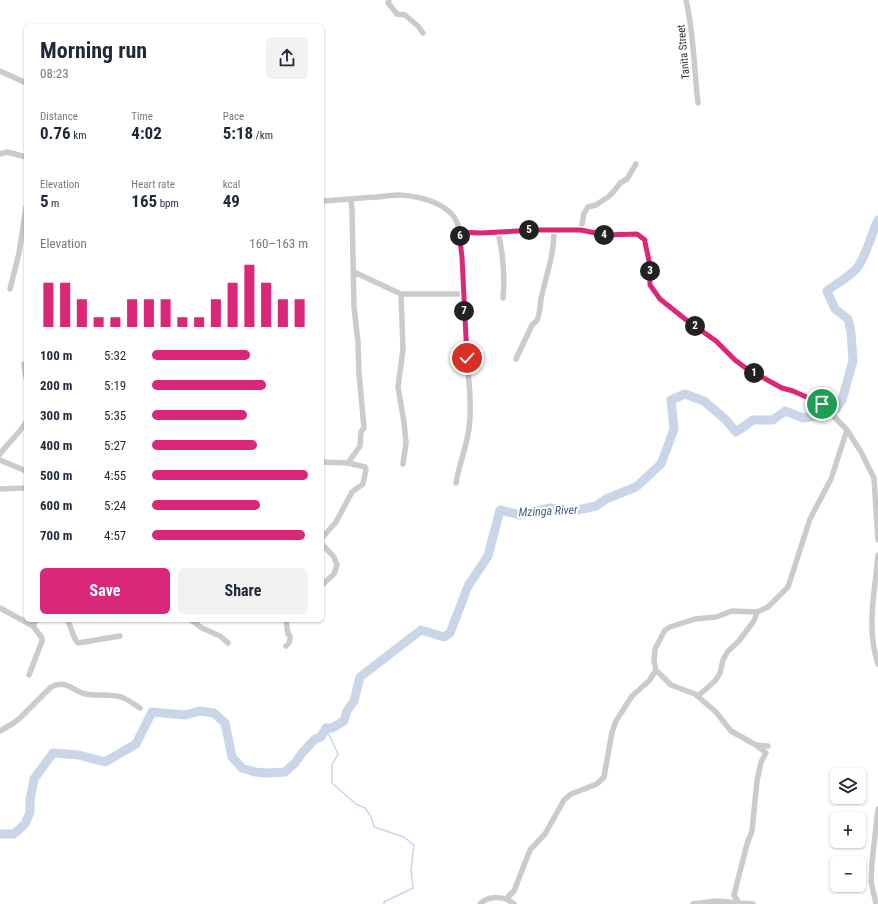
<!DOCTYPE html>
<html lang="en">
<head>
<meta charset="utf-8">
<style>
	:root { --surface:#fff; --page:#f2f2f3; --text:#1f2937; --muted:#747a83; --accent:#db2777 }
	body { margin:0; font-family:"Roboto Condensed",sans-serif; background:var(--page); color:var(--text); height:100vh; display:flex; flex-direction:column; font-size:15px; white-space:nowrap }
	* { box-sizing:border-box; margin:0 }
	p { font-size:13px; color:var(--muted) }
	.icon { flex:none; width:22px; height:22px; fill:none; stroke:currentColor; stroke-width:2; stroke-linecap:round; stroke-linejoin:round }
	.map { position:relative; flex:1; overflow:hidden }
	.drawer { position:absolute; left:24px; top:24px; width:300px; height:598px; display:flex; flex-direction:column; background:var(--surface); border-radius:6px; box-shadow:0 1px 3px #0004 }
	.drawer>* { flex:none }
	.buttons { position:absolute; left:830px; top:768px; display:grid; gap:8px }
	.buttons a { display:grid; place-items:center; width:36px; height:36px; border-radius:6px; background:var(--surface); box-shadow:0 1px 3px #0004; font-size:20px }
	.pin { position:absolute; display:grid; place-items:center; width:34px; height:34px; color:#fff; margin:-17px; border:2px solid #fff; border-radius:50%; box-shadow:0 1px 4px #0007 }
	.km { position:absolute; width:20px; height:20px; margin:-10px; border-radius:50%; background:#222; color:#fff; font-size:11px; line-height:20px; text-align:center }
	.round { display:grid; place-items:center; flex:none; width:42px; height:42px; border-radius:6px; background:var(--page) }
	.head { display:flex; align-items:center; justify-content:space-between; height:68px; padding:0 16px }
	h1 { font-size:22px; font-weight:700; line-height:30px }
	.stats { display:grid; grid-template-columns:repeat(3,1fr); gap:6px; height:68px; padding:4px 16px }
	.stats div { display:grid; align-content:center }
	.stats b { font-size:17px; font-weight:700 }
	.stats small { font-size:11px; font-weight:400 }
	.stats p { font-size:11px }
	.chart { height:112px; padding:8px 16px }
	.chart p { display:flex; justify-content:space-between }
	.chart svg { width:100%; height:72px; margin-top:4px; stroke:var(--accent); stroke-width:6 }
	.cta { display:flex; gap:8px; margin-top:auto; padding:8px 16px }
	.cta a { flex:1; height:46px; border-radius:6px; background:var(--accent); color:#fff; font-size:16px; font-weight:700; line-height:46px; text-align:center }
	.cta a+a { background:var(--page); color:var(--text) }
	ul { padding:0 16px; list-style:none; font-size:13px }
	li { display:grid; grid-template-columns:64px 48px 1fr; align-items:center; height:30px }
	li i { height:10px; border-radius:5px; background:var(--accent) }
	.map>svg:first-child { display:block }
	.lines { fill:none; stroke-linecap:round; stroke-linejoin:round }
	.stream { stroke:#cad5e8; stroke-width:1.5 }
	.river { stroke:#cad5e8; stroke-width:9 }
	.street { stroke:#cbcbcb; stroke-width:5.5 }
	.route-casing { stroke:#fff; stroke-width:8 }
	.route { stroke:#db2777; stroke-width:5 }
	.labels { text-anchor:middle; stroke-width:4; stroke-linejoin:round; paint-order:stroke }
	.street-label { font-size:11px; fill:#2e2e2e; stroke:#fff }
	.water-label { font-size:12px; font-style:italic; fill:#445c88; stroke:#fff }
</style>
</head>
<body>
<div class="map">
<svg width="878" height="904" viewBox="0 0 878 904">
	<rect width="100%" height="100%" fill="#fff"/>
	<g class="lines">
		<!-- stream -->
		<path class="stream" d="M326 728 338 754 332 765V783L356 804 365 808 371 817 374 827 404 837 414 845 411 870 413 888 384 902V904"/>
		<!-- river -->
		<path class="river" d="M0 834H14L25 824 30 812V800L34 779 53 753 79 755 105 762 136 744 152 712 185 715 200 711 214 713 225 723 232 757 242 768 255 772 268 773 285 772 295 763 302 753 315 739 321 737 326 728H332L344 721 347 711 354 701 360 677 421 630 444 637 450 633 468 586 488 556 500 510 521 515 549 508 573 511 596 506 606 499 636 487 661 464 674 429 671 400 685 394 704 401 726 420 736 432 753 420H773L785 411 803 418 825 415 836 409 842 400 853 361 851 332 848 319 835 309 827 291C837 283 848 278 857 268 867 255 871 234 878 220"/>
		<!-- street -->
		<path class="street" d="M389 0 388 3 397 14 405 15 418 26 423 33
			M686 0C694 34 694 69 698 103
			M0 71 26 83
			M0 154 7 152 26 157
			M322 201C340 200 359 198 377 197 385 196 392 195 399 195 422 196 457 205 459 231L481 233 536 230H581L605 235 637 234 645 239V242L649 261 650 285 660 299 685 319 716 341 739 363 782 388 793 391 822 404 847 430 861 452 874 478 878 540
			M581 230 584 213 588 207 596 205 608 197 615 190 620 183 627 179 636 164
			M498 233C503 251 505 280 503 298
			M354 272 401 294H463
			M10 289 19 253 26 207
			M401 294 403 349 398 387 404 422 406 443 403 464
			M516 359 532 325C534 323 536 322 537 320 540 314 540 305 541 299 546 275 554 256 554 231
			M24 364 26 378
			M0 454C8 443 20 433 26 422
			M0 460 26 471
			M322 462 348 463 365 467 366 469 363 484 352 492 336 522 322 538
			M348 463 360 446 361 432 364 428 359 373 358 342 354 307 352 209 351 199
			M456 483C459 465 466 448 469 429 472 406 469 383 467 359 463 317 464 274 459 231
			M0 489 26 488
			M322 544 334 557 337 565 334 574 322 585
			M878 555C875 591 866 629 878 664
			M0 608 33 626
			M67 620C72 627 72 637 78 643L120 636
			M191 620 202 628 220 636 228 643
			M286 646C290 643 290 641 290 636L288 634 286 620
			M656 670 671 685 695 694 716 712 731 731 756 745 766 753 761 762 757 781 752 831 747 844 734 895 739 903 753 904
			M29 675 42 641V638L33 626 36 620
			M698 696 715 681 720 673 723 660 728 651 738 642 754 621 757 612
			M0 731 12 724 19 719 51 687C67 679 72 691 86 694 97 696 110 694 121 697 127 699 134 704 140 708
			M756 745 768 746
			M506 899 514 891 530 850 545 834 564 800 571 794 597 784 604 777 612 732 616 721 632 696 649 681 656 670 654 661 655 649 665 630 670 627 695 619 716 617 732 611 757 612 768 607 788 587 810 519 831 479 847 430
			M480 904C489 895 505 896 514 904
			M693 904 717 901 739 903
			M876 904 871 881 872 862 878 809"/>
	</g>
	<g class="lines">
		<defs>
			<path id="route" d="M467 358 462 257 459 232 481 233 536 230H581L605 235 637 234 645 240V242L649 261 650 285 660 299 685 319 716 341 735 360 747 369 782 388 793 391 822 404"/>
		</defs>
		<!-- route casing -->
		<use href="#route" class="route-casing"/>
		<!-- route -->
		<use href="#route" class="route"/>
	</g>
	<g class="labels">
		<!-- street labels -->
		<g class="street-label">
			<text transform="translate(683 52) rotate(-95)" y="4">Tanita Street</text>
		</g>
		<!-- water labels -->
		<g class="water-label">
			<text transform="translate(548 511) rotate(-3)" y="4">Mzinga River</text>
		</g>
	</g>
</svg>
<div class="buttons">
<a><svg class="icon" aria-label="layers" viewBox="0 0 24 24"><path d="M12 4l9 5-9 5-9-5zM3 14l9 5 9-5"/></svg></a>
<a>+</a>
<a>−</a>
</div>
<div class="pin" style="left:822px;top:404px;background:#1e9e55"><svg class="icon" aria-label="arrive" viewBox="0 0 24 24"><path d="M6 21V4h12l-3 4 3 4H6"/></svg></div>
<div class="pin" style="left:467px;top:358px;background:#d93025"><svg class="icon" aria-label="check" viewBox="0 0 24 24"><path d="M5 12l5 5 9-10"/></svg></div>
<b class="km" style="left:754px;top:373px">1</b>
<b class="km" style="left:695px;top:326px">2</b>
<b class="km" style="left:650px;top:271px">3</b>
<b class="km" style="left:604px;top:235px">4</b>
<b class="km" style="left:529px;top:230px">5</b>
<b class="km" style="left:460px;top:236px">6</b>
<b class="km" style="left:464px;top:311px">7</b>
<section class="drawer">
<div class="head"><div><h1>Morning run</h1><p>08:23</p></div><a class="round"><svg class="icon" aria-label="share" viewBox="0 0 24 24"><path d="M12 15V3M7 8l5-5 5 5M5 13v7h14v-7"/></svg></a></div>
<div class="stats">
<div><p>Distance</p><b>0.76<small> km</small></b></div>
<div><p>Time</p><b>4:02</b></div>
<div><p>Pace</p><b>5:18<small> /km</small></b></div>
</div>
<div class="stats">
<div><p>Elevation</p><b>5<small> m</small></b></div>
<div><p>Heart rate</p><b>165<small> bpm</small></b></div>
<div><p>kcal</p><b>49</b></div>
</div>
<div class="chart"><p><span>Elevation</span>160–163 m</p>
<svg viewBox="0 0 160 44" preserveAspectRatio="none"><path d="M5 44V17M15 44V17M25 44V27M35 44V38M45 44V38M55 44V27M65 44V27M75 44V27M85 44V38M95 44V38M105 44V27M115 44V17M125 44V6M135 44V17M145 44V27M155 44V27"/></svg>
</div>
<ul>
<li><b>100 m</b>5:32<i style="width:63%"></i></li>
<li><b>200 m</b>5:19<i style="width:73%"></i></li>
<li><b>300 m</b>5:35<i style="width:61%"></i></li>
<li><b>400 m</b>5:27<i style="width:67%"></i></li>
<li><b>500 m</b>4:55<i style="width:100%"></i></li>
<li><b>600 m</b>5:24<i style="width:69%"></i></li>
<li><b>700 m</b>4:57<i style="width:98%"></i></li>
</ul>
<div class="cta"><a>Save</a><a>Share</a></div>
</section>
</div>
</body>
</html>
